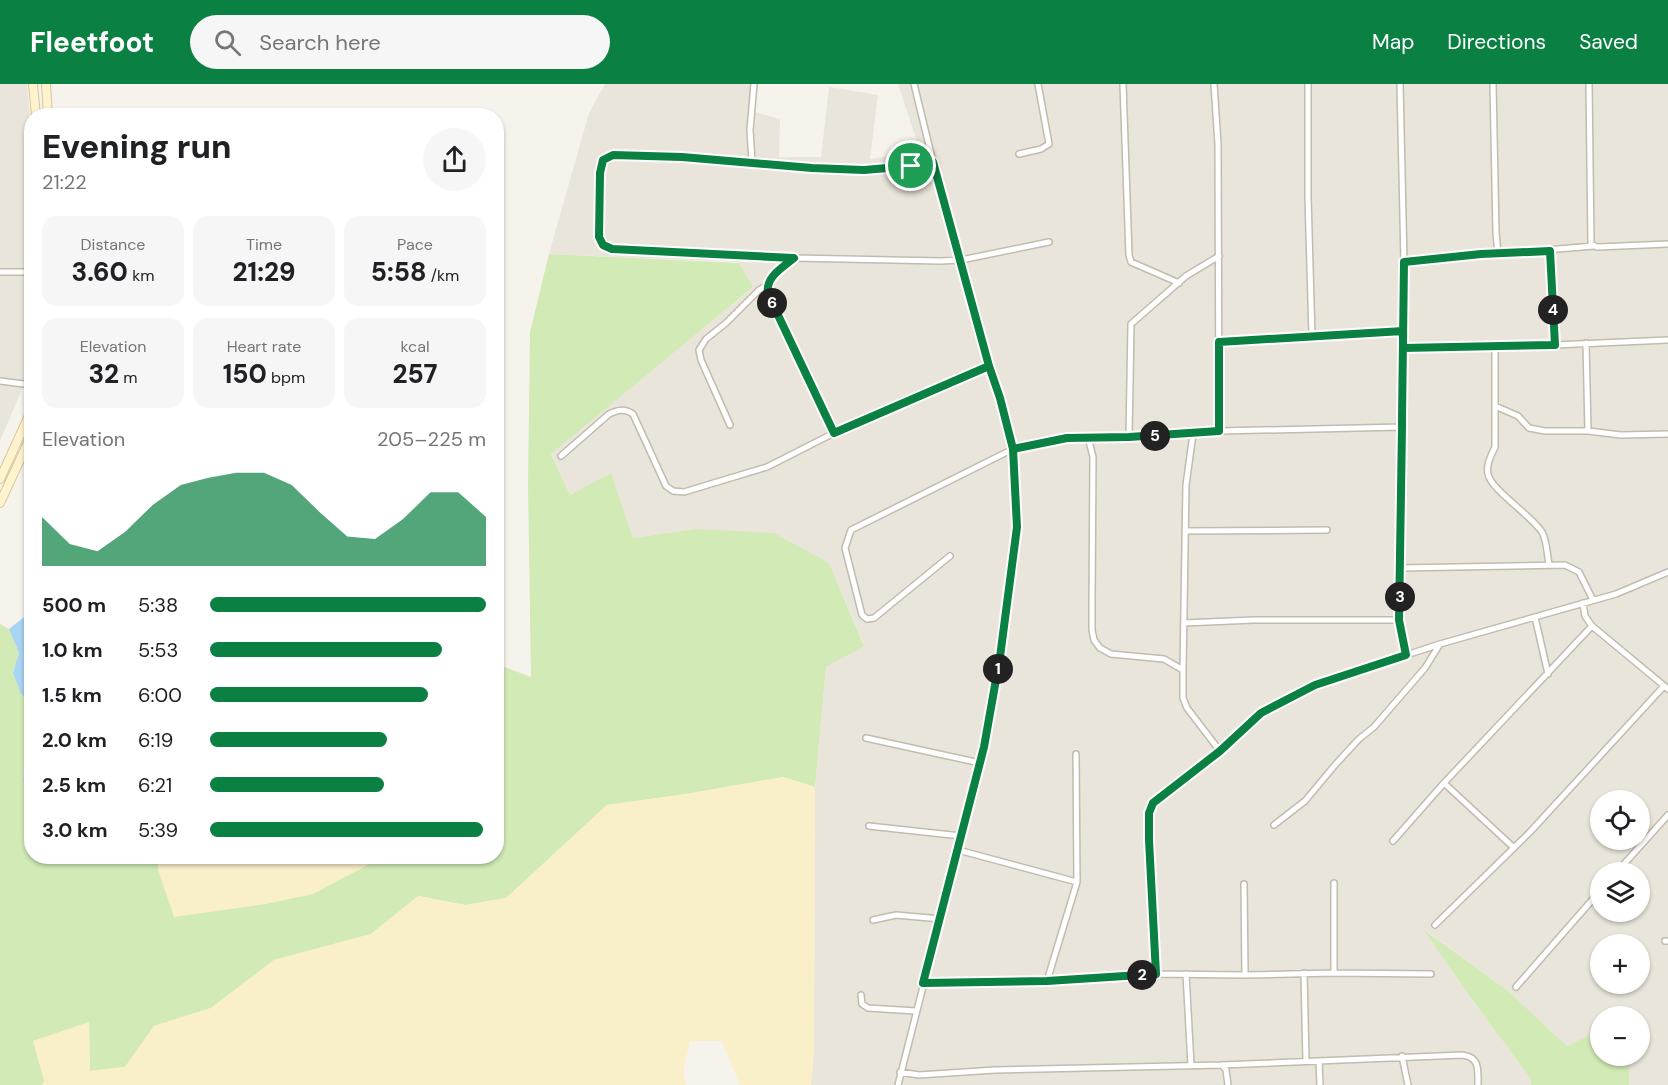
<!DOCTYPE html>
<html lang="en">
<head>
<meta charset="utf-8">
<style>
	:root { --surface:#fff; --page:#f6f6f6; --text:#202124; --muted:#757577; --accent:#0b8043 }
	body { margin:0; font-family:"DM Sans",sans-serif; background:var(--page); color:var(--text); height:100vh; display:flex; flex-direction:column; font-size:22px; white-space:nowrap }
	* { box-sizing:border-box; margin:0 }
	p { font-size:20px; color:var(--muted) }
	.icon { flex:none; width:33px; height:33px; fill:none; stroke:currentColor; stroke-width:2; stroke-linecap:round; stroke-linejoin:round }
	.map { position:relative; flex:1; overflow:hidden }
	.sheet { position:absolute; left:24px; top:24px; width:480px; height:756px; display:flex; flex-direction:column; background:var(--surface); border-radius:24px; box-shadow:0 2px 4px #0004 }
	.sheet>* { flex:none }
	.controls { position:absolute; left:1590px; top:706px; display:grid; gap:12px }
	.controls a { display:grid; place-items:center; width:60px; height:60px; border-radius:50%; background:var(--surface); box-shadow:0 2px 4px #0004; font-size:30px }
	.pin { position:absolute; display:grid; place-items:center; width:51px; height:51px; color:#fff; margin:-26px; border:3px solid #fff; border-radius:50%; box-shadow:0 2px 6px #0007 }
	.km { position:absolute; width:30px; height:30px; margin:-15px; border-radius:50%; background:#222; color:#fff; font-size:16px; line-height:30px; text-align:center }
	.round { display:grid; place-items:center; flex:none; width:63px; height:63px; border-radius:32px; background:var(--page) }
	.overview { display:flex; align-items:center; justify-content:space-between; height:102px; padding:0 18px }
	h1 { font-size:33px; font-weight:800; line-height:45px }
	.figures { display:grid; grid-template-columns:repeat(3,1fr); gap:9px; height:102px; padding:6px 18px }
	.figures div { display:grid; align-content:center; border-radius:15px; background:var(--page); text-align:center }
	.figures b { font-size:26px; font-weight:800 }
	.figures small { font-size:16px; font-weight:400 }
	.figures p { font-size:16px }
	.chart { height:168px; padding:12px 18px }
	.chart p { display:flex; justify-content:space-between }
	.chart svg { width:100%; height:108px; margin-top:6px; fill:var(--accent); opacity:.7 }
	ul { padding:0 18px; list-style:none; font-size:20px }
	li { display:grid; grid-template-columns:96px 72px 1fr; align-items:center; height:45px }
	li i { height:15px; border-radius:8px; background:var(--accent) }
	header { display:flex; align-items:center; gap:36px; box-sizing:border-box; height:84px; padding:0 30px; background:var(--accent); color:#fff }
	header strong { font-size:28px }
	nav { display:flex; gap:33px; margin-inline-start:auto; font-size:21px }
	.search { width:420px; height:54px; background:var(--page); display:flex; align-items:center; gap:15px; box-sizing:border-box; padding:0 21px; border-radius:33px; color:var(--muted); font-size:22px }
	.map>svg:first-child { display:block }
	.residential { fill:#eae5da; fill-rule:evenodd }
	.green { fill:#d2eab5 }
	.sand { fill:#f9efc9 }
	.water { fill:#a9d4f2 }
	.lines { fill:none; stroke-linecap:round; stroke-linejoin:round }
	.minor-casing { stroke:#c2bbae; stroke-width:8 }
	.secondary-casing { stroke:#d6c79b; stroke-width:10 }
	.minor { stroke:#fff; stroke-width:5 }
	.secondary { stroke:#fff3cd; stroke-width:8 }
	.route-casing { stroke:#fff; stroke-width:12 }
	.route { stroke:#0b8043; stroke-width:8 }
</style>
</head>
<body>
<header>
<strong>Fleetfoot</strong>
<div class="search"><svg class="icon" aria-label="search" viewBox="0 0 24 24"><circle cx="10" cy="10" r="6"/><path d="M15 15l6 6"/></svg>Search here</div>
<nav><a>Map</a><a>Directions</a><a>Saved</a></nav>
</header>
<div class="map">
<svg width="1668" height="1001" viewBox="0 0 1668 1001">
	<rect width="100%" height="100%" fill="#f6f3ec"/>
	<!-- residential -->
	<path class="residential" d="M0 0H27L32 57 31 284 0 357Z
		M605 0H756L755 28 780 35 779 73H821L829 3 878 11 870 75 920 67 898 0H1668V1001H1629L1630 972H1640V933H1600V946L1567 962 1507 906 1426 847 1473 917 1531 995V1001H811L814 965 815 703 826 583 864 561 829 479 695 445 633 454 611 390 570 411 551 369 753 203 738 178 549 170 589 29ZM1600 717H1640V756H1600ZM1600 789H1640V828H1600ZM1600 861H1640V900H1600Z"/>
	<!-- green -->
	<path class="green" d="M549 170 739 179 753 203 551 370 570 411 611 389 633 454 695 445 774 449 829 479 864 562 826 583 815 703 783 693 686 710 607 721 506 814 465 821 418 812 371 850 274 876 211 924 154 942 125 983 90 987 89 939 42 1001H0V540L9 545 19 569 13 589 21 610 31 618V660L23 696 31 699 32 772H496L497 580 531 593 528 402 530 248Z
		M1424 846 1507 906 1567 962 1600 946V972H1630L1629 1001H1531V995L1473 917Z"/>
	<!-- sand -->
	<path class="sand" d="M783 693 815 703 814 965 811 1001H740L722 957H690L683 986 686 1001H42L44 997 33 957 89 938 90 987 125 983 154 942 211 924 274 876 371 850 418 812 465 821 506 814 607 721 686 710Z
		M158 773V772L383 773 313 810 266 820 174 833 158 786Z"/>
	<!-- water -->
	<path class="water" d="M31 530H32L31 618 21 610 13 589 19 569 9 545 24 533Z
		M31 660 32 699H31L23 696Z"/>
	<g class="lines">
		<defs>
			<path id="minor" d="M754 0 750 46 752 78C812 88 873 88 933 78
				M1123 0 1129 171 1131 178 1179 199
				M1214 0 1218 60 1219 347
				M1308 0V113L1312 253
				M1589 0 1591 160 1597 163 1668 160
				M1019 70 1041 65 1049 60 1038 0
				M752 78 682 73 613 71 603 76 600 89 599 153 603 161 612 165 794 174 941 177 961 176 1049 158
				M1498 170 1594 162
				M794 174C782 184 765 193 768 210L834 349
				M1404 178 1498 170 1496 149 1493 0
				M0 188H32
				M1219 258 1403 247
				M1586 259 1588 347
				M1555 261 1668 256
				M1495 263V363C1491 372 1486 380 1488 390 1491 406 1531 431 1542 448 1547 457 1547 470 1549 480
				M1403 264 1555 261 1550 167
				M0 297 32 301
				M1495 322 1518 332 1529 344 1545 347H1588L1621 351 1668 350
				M730 341 701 276 699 266 706 255 726 239 759 206 766 202
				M1088 353 1093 373 1092 516V546L1094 556 1100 564 1111 570 1164 575 1183 586V614L1187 624 1220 667
				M1129 353 1131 240 1186 192 1219 172
				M561 372 609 330C618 326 624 324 633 330L666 402 673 407 684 408 767 383 834 349 989 282
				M1185 447 1327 446
				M950 472 874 534 867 535 862 531 845 464 851 446 1013 365 1067 354 1129 353 1219 347 1402 343
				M1400 484 1565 481 1579 488 1593 516
				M1583 519 1585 532 1592 542 1668 605
				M1535 533 1548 590
				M1399 536 1404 178 1400 0
				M1184 539 1254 536H1399L1406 571
				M1183 586 1186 401 1193 350
				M866 654 980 679
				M1444 699 1513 763
				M1274 741 1305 717 1335 681 1359 655 1374 643 1425 584 1440 560
				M869 742 961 752
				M1393 757 1444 699 1592 542
				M958 766 1077 798
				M1616 789 1668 731
				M1334 799V889
				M1244 800 1245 891
				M873 836 896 831 941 835
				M1435 841 1530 748 1664 602
				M1665 857H1668
				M1304 889 1306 977
				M1156 890 1149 756V729L1153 719 1220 667 1261 629 1315 601 1440 560 1616 510 1668 488
				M1186 890 1191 981
				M1047 897 1077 798 1076 670
				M923 899 1047 897 1156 890 1245 891 1334 889 1431 890
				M1516 903 1600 807
				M861 911 862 920 868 924 916 927
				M1402 972 1408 1001
				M1319 977 1320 1001
				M1222 981 1226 986 1228 1001
				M900 988 919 991 995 986 1222 981 1462 971C1480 973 1478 986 1478 1001
				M898 1001 984 663 1000 573 1017 443 1013 365 1001 314 989 282 933 78 914 0"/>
			<path id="secondary" d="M33 0 36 32
				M46 0 48 32
				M0 395 32 325
				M0 419 32 350"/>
		</defs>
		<!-- minor casing -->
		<use href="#minor" class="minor-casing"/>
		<!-- secondary casing -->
		<use href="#secondary" class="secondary-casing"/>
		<!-- minor -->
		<use href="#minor" class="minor"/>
		<!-- secondary -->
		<use href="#secondary" class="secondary"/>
	</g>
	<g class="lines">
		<defs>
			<path id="route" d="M911 82 933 78 989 282 1000 314 1013 365 1017 443 1000 573 984 663 923 899 1047 897 1156 890 1149 756V729L1153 719 1220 667 1261 629 1315 601 1406 571 1399 536 1402 343V334C1403 282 1403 230 1404 178L1481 170 1550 167 1555 261 1403 264V247L1219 258V347L1129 353 1067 354 1013 365 1000 314 989 282 834 349 768 210C765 193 782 184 794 174L612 165 603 161 599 153 600 89 603 76 613 71 682 73 812 84 864 86 911 82"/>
		</defs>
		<!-- route casing -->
		<use href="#route" class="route-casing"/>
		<!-- route -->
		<use href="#route" class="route"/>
	</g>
</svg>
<div class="controls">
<a><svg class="icon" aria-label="locate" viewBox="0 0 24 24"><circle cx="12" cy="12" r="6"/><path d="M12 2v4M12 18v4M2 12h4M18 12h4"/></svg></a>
<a><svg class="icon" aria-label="layers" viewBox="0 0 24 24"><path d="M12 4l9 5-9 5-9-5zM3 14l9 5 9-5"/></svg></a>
<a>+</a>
<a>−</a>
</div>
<div class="pin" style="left:911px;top:82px;background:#1e9e55"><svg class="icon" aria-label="arrive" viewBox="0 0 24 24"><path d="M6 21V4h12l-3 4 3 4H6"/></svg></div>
<b class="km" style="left:998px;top:585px">1</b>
<b class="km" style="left:1142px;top:891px">2</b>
<b class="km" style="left:1400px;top:513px">3</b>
<b class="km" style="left:1553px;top:226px">4</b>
<b class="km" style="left:1155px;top:352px">5</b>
<b class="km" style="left:772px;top:219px">6</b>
<section class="sheet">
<div class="overview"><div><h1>Evening run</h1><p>21:22</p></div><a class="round"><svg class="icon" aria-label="share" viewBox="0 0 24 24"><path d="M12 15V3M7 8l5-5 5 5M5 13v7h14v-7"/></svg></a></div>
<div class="figures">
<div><p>Distance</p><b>3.60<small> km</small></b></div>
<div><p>Time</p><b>21:29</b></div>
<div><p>Pace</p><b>5:58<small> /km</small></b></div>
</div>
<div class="figures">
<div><p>Elevation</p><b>32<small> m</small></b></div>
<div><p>Heart rate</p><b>150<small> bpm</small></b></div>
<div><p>kcal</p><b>257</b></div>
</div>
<div class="chart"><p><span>Elevation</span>205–225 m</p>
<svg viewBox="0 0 160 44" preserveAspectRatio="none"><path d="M0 44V24L10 35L20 38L30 30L40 19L50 11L60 8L70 6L80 6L90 11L100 22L110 32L120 33L130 25L140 14L150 14L160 24V44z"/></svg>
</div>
<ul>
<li><b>500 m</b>5:38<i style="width:100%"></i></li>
<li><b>1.0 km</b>5:53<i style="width:84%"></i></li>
<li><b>1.5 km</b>6:00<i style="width:79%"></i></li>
<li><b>2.0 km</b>6:19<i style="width:64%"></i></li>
<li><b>2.5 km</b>6:21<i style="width:63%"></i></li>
<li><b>3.0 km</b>5:39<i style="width:99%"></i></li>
</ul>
</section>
</div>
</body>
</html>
